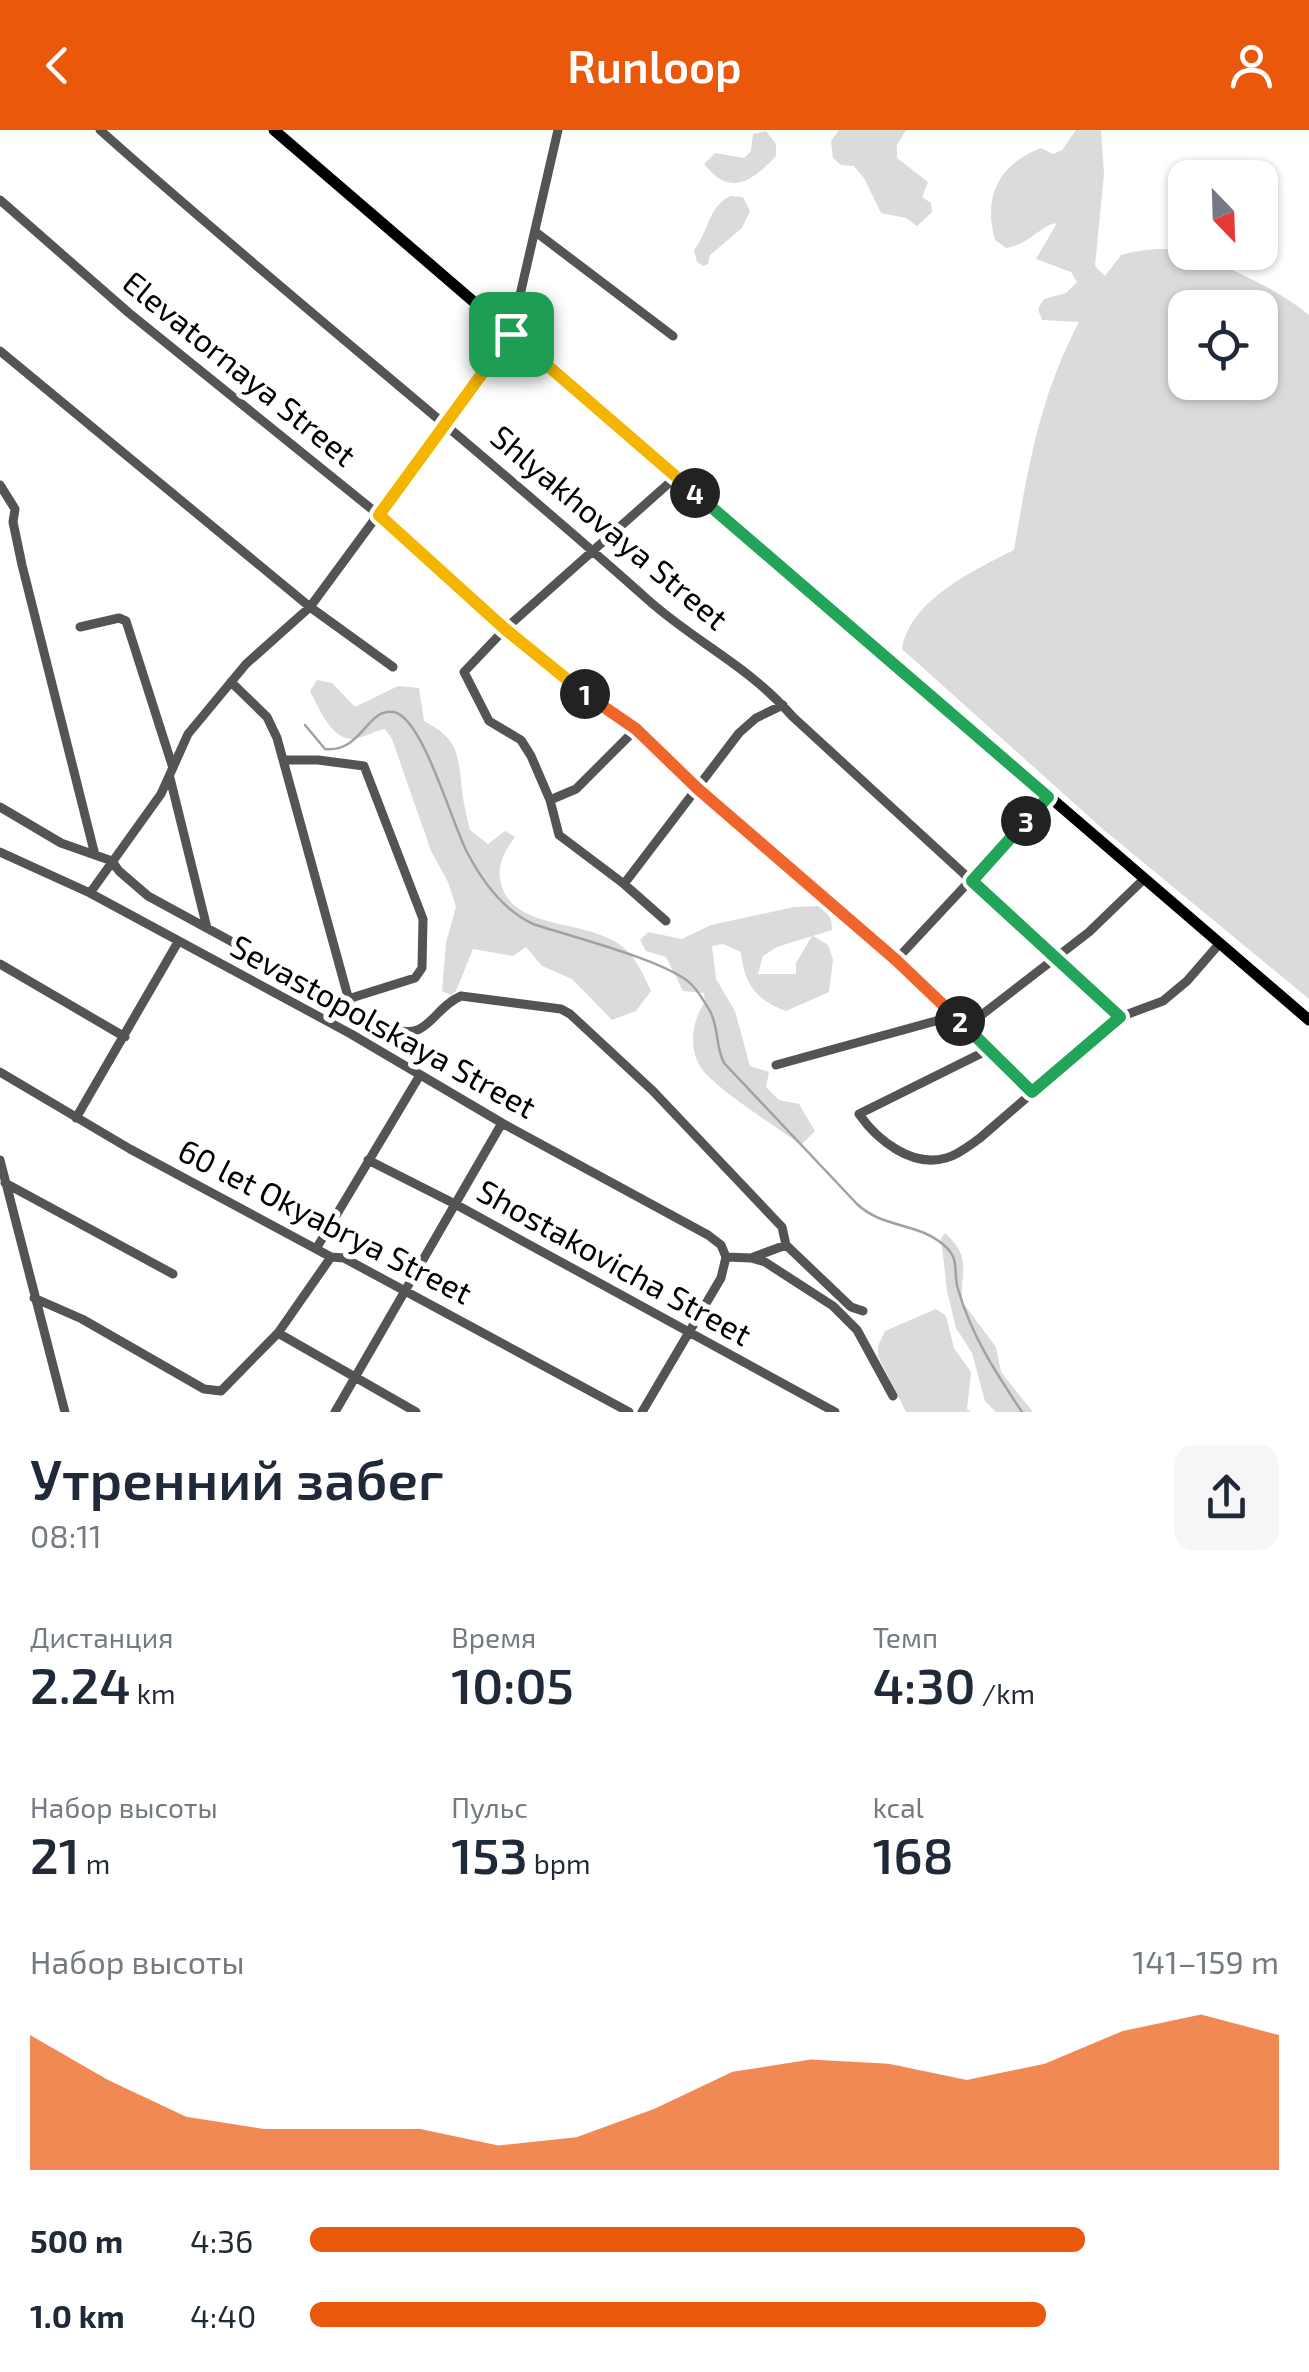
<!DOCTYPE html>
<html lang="ru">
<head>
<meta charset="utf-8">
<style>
	:root { --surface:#fff; --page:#f6f6f7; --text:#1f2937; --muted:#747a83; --accent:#ea580c }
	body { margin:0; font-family:"Exo 2",sans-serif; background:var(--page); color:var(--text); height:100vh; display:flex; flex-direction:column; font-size:38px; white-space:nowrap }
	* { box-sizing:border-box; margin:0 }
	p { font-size:32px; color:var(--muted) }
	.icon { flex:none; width:55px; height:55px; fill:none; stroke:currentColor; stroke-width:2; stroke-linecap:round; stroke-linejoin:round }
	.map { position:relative; height:1282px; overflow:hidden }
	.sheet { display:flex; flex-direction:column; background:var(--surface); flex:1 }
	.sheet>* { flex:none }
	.needle { width:65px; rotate:157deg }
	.controls { position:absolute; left:1168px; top:30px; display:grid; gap:20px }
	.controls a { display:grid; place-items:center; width:110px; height:110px; border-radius:20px; background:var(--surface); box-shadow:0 2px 8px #0004; font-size:50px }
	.pin { position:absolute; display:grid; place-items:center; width:85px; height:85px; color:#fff; margin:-42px; border-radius:20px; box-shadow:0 5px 15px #0006 }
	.km { position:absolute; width:50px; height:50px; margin:-25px; border-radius:50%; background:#222; color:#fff; font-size:28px; line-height:50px; text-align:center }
	.round { display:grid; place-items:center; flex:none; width:105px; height:105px; border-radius:20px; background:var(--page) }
	.headline { display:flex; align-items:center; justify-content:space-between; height:170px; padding:0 30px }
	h1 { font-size:55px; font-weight:600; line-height:75px }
	.metrics { display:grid; grid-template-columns:repeat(3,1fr); gap:15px; height:170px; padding:10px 30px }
	.metrics div { display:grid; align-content:center }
	.metrics b { font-size:50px; font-weight:600 }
	.metrics small { font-size:28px; font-weight:400 }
	.metrics p { font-size:28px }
	.chart { height:280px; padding:20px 30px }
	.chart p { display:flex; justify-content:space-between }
	.chart svg { width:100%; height:180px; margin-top:10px; fill:var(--accent); opacity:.7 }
	ul { padding:0 30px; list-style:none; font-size:32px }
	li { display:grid; grid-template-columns:160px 120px 1fr; align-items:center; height:75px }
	li i { height:25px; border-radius:12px; background:var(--accent) }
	header { display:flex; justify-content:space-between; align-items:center; height:130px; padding:0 30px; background:var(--accent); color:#fff; font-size:45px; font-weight:600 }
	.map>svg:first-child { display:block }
	.green { fill:#dbdbdb; fill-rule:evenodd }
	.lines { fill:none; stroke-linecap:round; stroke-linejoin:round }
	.stream { stroke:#a2a2a2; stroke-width:2.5 }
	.minor { stroke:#545454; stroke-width:9 }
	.major { stroke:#000; stroke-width:11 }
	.split-1-casing { stroke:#fff; stroke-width:20 }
	.split-2-casing { stroke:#fff; stroke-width:20 }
	.split-3-casing { stroke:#fff; stroke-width:20 }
	.split-4-casing { stroke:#fff; stroke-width:20 }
	.split-5-casing { stroke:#fff; stroke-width:20 }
	.split-1 { stroke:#f5b400; stroke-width:12 }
	.split-2 { stroke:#f0652b; stroke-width:12 }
	.split-3 { stroke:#22a559; stroke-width:12 }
	.split-4 { stroke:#22a559; stroke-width:12 }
	.split-5 { stroke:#f5b400; stroke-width:12 }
	.labels { text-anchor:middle; stroke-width:10; stroke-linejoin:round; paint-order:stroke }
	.street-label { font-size:32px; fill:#000; stroke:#fff }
</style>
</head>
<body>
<header><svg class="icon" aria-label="back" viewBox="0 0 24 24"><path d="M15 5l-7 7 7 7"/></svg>Runloop<svg class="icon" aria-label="person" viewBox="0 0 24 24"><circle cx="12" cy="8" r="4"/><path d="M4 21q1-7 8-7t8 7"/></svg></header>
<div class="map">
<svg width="1309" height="1282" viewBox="0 0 1309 1282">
	<rect width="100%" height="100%" fill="#fff"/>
	<!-- green -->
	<path class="green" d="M839 0H906L897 15V28L928 52 922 67 931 73 932 82 917 96 906 88 881 83 864 48 854 36 841 35 833 28 831 11Z
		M1076 0H1101L1104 44 1095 136 1105 146 1121 125C1142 119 1169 116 1190 123 1223 134 1283 162 1309 185V869L1104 700 902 519C910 470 974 440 1014 420 1028 338 1039 268 1079 192L1042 190 1038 179 1044 169 1066 163 1077 152 1071 142 1036 129 1057 93C1041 95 1030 114 1006 118L995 110C983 66 998 35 1041 18L1053 24 1062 20ZM1185 178H1260V252H1185Z
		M766 1 776 14V26C752 51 731 68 704 34L715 23 744 28 751 21 753 4Z
		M730 66 743 67 750 81 742 98 710 125 708 134 703 136 697 132 694 120C709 102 707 78 730 66Z
		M317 550 332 553 355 577 398 556 419 558 424 591C453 606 458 619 461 650 462 667 466 684 470 700L488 714 505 701 515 707C504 722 495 738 502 757 517 801 586 789 622 816 636 827 644 846 651 861L636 881 612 890 572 849 542 836 526 817 513 826 473 819 456 861 451 865 442 861 446 813 456 777 448 752 431 721 392 609 385 599C375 601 362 608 353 609 331 610 318 576 310 561Z
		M821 776 831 789 832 800 813 806 828 815 833 829 829 862 786 881C756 870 744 854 741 822L723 814 712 816 716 849 735 881 750 936 769 942 766 957 779 970 799 974 815 1001 801 1015C777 997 717 960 701 938 688 918 692 890 705 872L704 863 683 861 666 827 646 821 640 810 648 802 682 809 711 795 794 777ZM812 806 796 833V844H758L763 826 777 817Z
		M945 1103C975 1130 958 1145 963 1173L996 1217 1001 1242 1033 1282H996L985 1271 972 1223 956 1198 947 1161 941 1108Z
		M936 1179 946 1186 954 1218 971 1242 967 1279 971 1282H906L878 1226V1216L885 1201Z"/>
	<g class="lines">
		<!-- stream -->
		<path class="stream" d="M305 595 325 619C362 623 367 577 394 582 423 588 452 694 467 722 482 751 503 780 533 794 569 806 669 831 692 855 699 862 705 873 710 881 719 898 715 915 724 933L857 1074C883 1099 920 1092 946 1117 960 1130 953 1143 958 1159 971 1205 996 1243 1022 1282"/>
		<!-- minor -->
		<path class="minor" d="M100 0C279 160 468 309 647 469 696 513 748 535 793 587L1120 887
			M0 70 129 183 379 385 505 499 581 561 636 599 698 659 896 830 1032 962
			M537 103 673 206
			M0 221 310 477 393 537
			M0 355 15 379 13 392 22 435 95 725
			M80 497 119 488 126 491 173 638
			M231 552 267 587 277 608 350 874
			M283 630H318L364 636 423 789 422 838 415 848 348 869
			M170 648 207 798
			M550 670 576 659 636 599
			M0 677 61 713 112 731 119 741 148 766 392 899C430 911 431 879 461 866L561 879 570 884 653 961 782 1097 786 1115
			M0 722 90 763 351 904 502 993 708 1105 721 1115 726 1127
			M624 754 739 603 756 588 783 575
			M90 763 161 664 188 604 246 534 310 477 511 204 558 0
			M666 791 624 754 559 705 550 670 531 626 521 610 489 591 464 542 505 499 677 346
			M896 830 1048 667
			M0 834 125 907
			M966 897 1089 802 1144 749
			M990 919 859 984C877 1010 912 1038 946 1028 958 1025 970 1015 980 1008L1120 887 1163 871 1187 851 1220 813
			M776 935 954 886
			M0 942 130 1019 331 1127 344 1128 629 1282
			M76 988 178 812
			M0 1030 65 1282
			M368 1030 455 1074 835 1282
			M5 1053 173 1144
			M786 1115 851 1177 863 1181
			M316 1119 420 945
			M726 1127 751 1128 765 1132 833 1176 857 1200 893 1266
			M751 1128 786 1115
			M34 1168 82 1189 204 1259 221 1261 278 1203 331 1127
			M278 1203 416 1282
			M335 1282 502 993
			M642 1282 721 1148 726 1127"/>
		<!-- major -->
		<path class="major" d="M274 0 1309 890"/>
	</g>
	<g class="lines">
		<defs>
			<path id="split-1" d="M511 204 379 385 505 499 585 564"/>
			<path id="split-2" d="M585 564 636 599 698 659 896 830 960 891"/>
			<path id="split-3" d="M960 891 1032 962 1120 887 972 751 1026 691"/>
			<path id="split-4" d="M695 363 1048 667 1026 691"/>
			<path id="split-5" d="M511 204 695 363"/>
		</defs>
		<!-- split-1 casing -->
		<use href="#split-1" class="split-1-casing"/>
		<!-- split-2 casing -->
		<use href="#split-2" class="split-2-casing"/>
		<!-- split-3 casing -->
		<use href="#split-3" class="split-3-casing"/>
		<!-- split-4 casing -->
		<use href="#split-4" class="split-4-casing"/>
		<!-- split-5 casing -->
		<use href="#split-5" class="split-5-casing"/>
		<!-- split-1 -->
		<use href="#split-1" class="split-1"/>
		<!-- split-2 -->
		<use href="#split-2" class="split-2"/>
		<!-- split-3 -->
		<use href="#split-3" class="split-3"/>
		<!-- split-4 -->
		<use href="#split-4" class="split-4"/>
		<!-- split-5 -->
		<use href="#split-5" class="split-5"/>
	</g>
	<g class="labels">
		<!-- street labels -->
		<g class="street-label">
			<text transform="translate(239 239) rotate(39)" y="11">Elevatornaya Street</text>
			<text transform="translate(609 398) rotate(40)" y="11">Shlyakhovaya Street</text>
			<text transform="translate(383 897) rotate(29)" y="11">Sevastopolskaya Street</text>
			<text transform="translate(325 1092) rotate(27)" y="11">60 let Okyabrya Street</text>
			<text transform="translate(614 1133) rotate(29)" y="11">Shostakovicha Street</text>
		</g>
	</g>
</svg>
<div class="controls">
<a><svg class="needle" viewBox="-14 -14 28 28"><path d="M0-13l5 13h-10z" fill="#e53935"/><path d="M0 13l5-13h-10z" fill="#747a83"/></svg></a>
<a><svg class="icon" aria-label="locate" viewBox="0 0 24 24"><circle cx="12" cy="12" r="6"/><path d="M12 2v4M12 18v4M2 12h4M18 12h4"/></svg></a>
</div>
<div class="pin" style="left:511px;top:204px;background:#1e9e55"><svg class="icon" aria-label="arrive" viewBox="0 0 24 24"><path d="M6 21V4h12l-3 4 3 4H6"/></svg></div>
<b class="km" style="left:585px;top:564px">1</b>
<b class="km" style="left:960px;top:891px">2</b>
<b class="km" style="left:1026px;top:691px">3</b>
<b class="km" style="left:695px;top:363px">4</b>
</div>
<section class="sheet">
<div class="headline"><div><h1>Утренний забег</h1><p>08:11</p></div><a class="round"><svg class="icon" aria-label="share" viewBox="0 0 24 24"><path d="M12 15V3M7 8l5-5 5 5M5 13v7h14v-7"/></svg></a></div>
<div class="metrics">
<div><p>Дистанция</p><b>2.24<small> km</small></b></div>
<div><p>Время</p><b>10:05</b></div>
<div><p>Темп</p><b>4:30<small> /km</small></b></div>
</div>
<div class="metrics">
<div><p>Набор высоты</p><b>21<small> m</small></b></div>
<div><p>Пульс</p><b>153<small> bpm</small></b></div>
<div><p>kcal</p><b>168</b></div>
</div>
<div class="chart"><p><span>Набор высоты</span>141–159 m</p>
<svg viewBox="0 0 160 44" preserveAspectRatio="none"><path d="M0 44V11L10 22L20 31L30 34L40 34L50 34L60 38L70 36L80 29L90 20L100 17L110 18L120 22L130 18L140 10L150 6L160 11V44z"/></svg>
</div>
<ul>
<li><b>500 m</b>4:36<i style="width:80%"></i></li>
<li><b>1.0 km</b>4:40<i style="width:76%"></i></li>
</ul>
</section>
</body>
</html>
